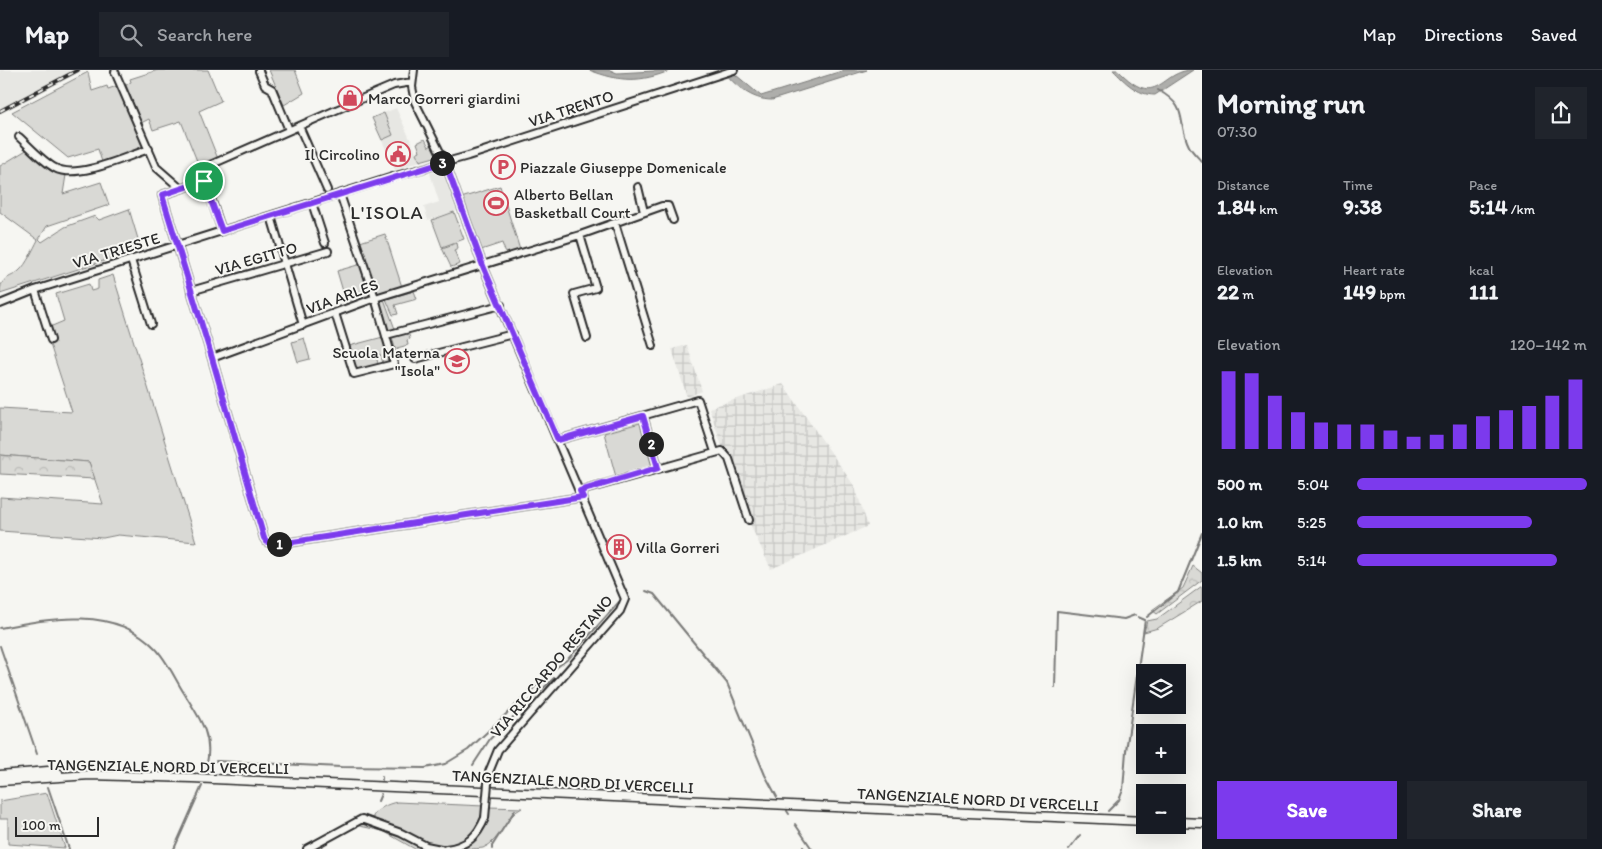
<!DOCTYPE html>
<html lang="en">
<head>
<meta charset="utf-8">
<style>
	:root { --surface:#171b24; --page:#20242c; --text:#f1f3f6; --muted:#9ea1a6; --line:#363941; --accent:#7c3aed }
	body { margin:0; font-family:Itim,sans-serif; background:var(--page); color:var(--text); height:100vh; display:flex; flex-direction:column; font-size:19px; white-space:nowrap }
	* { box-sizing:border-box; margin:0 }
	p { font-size:16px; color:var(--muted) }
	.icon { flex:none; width:28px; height:28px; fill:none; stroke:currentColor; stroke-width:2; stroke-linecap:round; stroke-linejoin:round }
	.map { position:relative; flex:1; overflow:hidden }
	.drawer { display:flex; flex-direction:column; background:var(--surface); width:400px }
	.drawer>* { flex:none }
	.buttons { position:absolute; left:1136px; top:594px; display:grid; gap:10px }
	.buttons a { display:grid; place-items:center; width:50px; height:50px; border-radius:0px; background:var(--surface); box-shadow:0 5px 20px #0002; font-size:25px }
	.scale { position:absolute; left:15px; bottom:12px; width:84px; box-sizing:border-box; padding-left:5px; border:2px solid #2b2b2b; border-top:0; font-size:14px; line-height:18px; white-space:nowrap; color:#2b2b2b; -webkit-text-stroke:4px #f6f6f2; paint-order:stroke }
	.pin { position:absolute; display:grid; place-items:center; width:42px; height:42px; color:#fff; margin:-21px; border:2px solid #fff; border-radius:50%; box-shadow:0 1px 5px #0007 }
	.km { position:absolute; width:25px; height:25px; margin:-12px; border-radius:50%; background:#222; color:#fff; font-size:14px; line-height:25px; text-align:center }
	.round { display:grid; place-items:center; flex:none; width:52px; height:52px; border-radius:0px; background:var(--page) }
	.headline { display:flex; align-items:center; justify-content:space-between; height:85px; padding:0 15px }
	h1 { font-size:28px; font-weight:700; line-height:38px }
	.stats { display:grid; grid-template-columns:repeat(3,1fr); gap:8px; height:85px; padding:5px 15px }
	.stats div { display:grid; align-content:center }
	.stats b { font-size:21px; font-weight:700 }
	.stats small { font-size:14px; font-weight:400 }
	.stats p { font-size:14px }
	.chart { height:140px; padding:10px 15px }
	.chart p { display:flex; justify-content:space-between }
	.chart svg { width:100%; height:90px; margin-top:5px; stroke:var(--accent); stroke-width:6 }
	.button { display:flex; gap:10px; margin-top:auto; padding:10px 15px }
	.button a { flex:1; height:58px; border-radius:0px; background:var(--accent); color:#fff; font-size:20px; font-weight:700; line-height:58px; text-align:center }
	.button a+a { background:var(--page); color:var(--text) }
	ul { padding:0 15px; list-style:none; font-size:16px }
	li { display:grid; grid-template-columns:80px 60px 1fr; align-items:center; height:38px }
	li i { height:12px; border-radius:6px; background:var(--accent) }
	header { display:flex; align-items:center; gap:30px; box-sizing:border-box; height:70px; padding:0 25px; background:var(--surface); border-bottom:1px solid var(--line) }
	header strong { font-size:24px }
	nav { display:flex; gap:28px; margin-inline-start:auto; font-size:18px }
	.search { width:350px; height:45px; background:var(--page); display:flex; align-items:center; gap:12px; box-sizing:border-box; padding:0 18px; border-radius:0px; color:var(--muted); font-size:19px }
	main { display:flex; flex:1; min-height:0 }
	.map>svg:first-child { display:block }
	.built { fill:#e7e7e3 }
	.industrial { fill:url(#industrial-grid) }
	.green { fill:#d9d9d5; stroke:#828280 }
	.forest { fill:url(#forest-crowns); stroke:#828280 }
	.water { fill:#aeaeab; stroke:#7a7a78 }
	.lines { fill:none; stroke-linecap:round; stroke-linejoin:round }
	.stream { stroke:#7a7a78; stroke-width:2 }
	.minor-casing { stroke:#2b2b2b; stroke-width:10 }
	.major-casing { stroke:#2b2b2b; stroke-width:11 }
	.minor { stroke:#f6f6f2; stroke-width:6 }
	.major { stroke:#f6f6f2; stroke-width:8 }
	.rail-casing { stroke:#2b2b2b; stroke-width:4 }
	.rail { stroke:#f6f6f2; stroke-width:2; stroke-dasharray:5.5; stroke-linecap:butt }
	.minor-bridge-casing { stroke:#2b2b2b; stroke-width:10; stroke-linecap:butt }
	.minor-bridge { stroke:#f6f6f2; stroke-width:6 }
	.route-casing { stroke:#fff; stroke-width:10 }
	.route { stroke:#7c3aed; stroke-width:6 }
	.labels { text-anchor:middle; stroke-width:4; stroke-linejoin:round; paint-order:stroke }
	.poi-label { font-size:16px; fill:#2b2b2b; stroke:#f6f6f2; text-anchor:start }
	.street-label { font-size:16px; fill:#2b2b2b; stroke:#f6f6f2 }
	.quarter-label { font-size:19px; letter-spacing:1px; fill:#2b2b2b; stroke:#f6f6f2 }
</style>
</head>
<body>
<header>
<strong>Map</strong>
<div class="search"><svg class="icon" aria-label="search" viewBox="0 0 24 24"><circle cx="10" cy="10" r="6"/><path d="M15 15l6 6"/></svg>Search here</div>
<nav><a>Map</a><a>Directions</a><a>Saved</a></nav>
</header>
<main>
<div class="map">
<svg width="1202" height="779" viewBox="0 0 1202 779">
	<defs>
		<pattern id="industrial-grid" width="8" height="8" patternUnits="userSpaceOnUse" patternTransform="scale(1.25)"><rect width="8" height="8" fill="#e7e7e3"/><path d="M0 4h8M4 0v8" fill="none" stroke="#c6c6c3"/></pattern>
		<pattern id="forest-crowns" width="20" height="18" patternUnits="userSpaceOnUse" patternTransform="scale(1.25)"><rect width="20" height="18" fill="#d9d9d5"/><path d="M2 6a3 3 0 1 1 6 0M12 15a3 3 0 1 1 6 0" fill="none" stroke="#babab7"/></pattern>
	</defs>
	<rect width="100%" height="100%" fill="#f6f6f2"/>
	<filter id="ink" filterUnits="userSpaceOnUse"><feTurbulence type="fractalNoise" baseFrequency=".02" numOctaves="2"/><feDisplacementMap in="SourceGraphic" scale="10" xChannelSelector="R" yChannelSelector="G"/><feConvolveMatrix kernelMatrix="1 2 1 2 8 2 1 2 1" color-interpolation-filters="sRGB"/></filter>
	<g filter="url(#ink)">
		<!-- built -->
		<path class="built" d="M0 0H84L0 44Z
			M396 38 420 91 395 100 372 48Z
			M443 99 457 141 428 150 424 137 439 132 430 103Z"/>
		<!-- industrial -->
		<path class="industrial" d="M687 275 702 321 687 327 672 279Z
			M783 314 855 417 868 456 771 499 749 452 753 447 732 389 722 376 709 338Z"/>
		<!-- green -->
		<path class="green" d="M158 0H208L221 31 199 41 218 89 199 96 181 51 153 60 149 49 141 53 126 15 131 12 130 9Z
			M269 0H295L304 23 284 35Z
			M88 2 92 21 107 16 108 19 120 15 146 78 102 92 98 79 68 88 12 42Z
			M384 43 393 65 382 70 372 48Z
			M425 69 429 77 432 75 438 86 420 91 416 83 420 81 417 73Z
			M28 79 52 100 66 105 63 124 101 112 109 135 47 156 39 169 42 172 65 157 95 146 99 150 129 139 141 179 0 224C0 206 10 209 19 201 27 194 33 179 38 170L0 142V96Z
			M500 116 520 180 506 184 502 173 481 180 461 128Z
			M454 142 464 169 442 177 432 150Z
			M385 164 402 217 378 224 360 172Z
			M457 173 458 178 454 180 460 194 451 197 442 178Z
			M361 194 371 226 347 235 337 201Z
			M113 205 196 472 118 465 103 468 0 461V427L103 434 89 392 0 385V338L72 342 45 259 64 251 56 224 89 214 91 221 98 219V210Z
			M414 221 417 229 395 235 398 244 393 245 386 229Z
			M384 229 395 259 388 261 380 230Z
			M408 261 410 269 407 270 408 275 397 278 402 288 398 290 392 267Z
			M383 267 388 291 383 293 380 284 376 285 378 294 356 300 349 276Z
			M304 268 310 289 298 292 292 272Z
			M640 353 652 397 616 407 604 363Z
			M47 723 65 778 8 774V749H0V731Z
			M397 732 484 736C481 762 464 779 437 776L373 750V746C379 738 387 734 397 732Z
			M489 737 522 738C505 746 501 771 483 778 476 779 463 779 455 779 478 775 482 757 489 737Z
			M367 753 430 779H415L383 761 355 755Z"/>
		<!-- forest -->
		<path class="forest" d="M0 385 89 392 95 409 0 404Z
			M1193 496 1202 503V510L1157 544 1152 540 1183 518Z
			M1202 516V531L1158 558 1144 562 1147 551 1157 549Z"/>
		<!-- water -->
		<path class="water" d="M589 0H610L617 3 672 0C639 13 621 12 589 0Z
			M722 0H730L761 26 845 0H867L772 30C751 30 736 16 722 0Z
			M1113 0H1118C1158 42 1160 0 1193 0L1155 25C1137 25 1125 12 1113 0Z"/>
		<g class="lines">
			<!-- stream -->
			<path class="stream" d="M1158 20C1190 38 1176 50 1189 76 1192 82 1198 87 1202 92
				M646 521 654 524 727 613 765 705 777 727
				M1147 547 1178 522 1202 463
				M0 558C51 548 115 536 155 578 167 590 175 609 184 623 198 646 213 664 207 693
				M0 576 37 684
				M1055 617 1057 541 1124 549 1135 545
				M216 691 341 697 425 698 445 694 468 680 553 600 568 589 619 532
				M473 695 490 669 554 608
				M205 701 206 699
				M382 710V707
				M48 717 69 779
				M378 731 381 724
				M787 741 789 744
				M1108 741 1119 730 1123 720 1126 681 1145 550 1138 547
				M795 754 812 779
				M803 777 804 779
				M174 779 202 716
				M492 779V776L515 740
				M1069 779 1080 765"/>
			<defs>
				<path id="minor" d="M414 0 412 17 415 32 445 92 483 196 625 529 620 541 498 680 489 702
					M259 1 265 15 272 19 289 60
					M115 2 156 97 180 118
					M299 56 327 120
					M19 67C30 77 42 91 55 98 77 110 125 87 149 79
					M204 111 162 125 212 288 264 468 267 472 280 474 583 427
					M638 117 644 142
					M312 133 325 173
					M271 146 303 255
					M615 153 653 276
					M222 161 201 99 361 29 394 15 412 12
					M580 165 596 218 574 224 587 268
					M131 190 151 254
					M35 220 51 270
					M191 221 328 181
					M0 234 35 220 396 106 468 86 734 0
					M335 243 354 304 394 294 375 228 340 124
					M386 265 501 235
					M212 288 375 228 580 165 662 136H668L673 150
					M415 289 513 264
					M643 346 658 398
					M558 370 698 330 715 382
					M580 421 722 381 729 389 749 450
					M307 779 362 749 401 763 426 776 441 779
					M446 779C467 776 477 767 485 748"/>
				<path id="major" d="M0 705 48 701 58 703
					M0 711 90 705 192 708 1145 751
					M1178 752 1202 753"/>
			</defs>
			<!-- minor casing -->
			<use href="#minor" class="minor-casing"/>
			<!-- major casing -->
			<use href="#major" class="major-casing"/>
			<!-- minor -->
			<use href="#minor" class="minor"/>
			<!-- major -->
			<use href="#major" class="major"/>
			<defs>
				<path id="rail" d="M0 41 78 0"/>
			</defs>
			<!-- rail casing -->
			<use href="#rail" class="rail-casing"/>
			<!-- rail -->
			<use href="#rail" class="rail"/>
			<defs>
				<path id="minor-bridge" d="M485 748 489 702"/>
			</defs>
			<!-- minor-bridge casing -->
			<use href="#minor-bridge" class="minor-bridge-casing"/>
			<!-- minor-bridge -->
			<use href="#minor-bridge" class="minor-bridge"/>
		</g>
	</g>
	<g class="lines" filter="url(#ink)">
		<defs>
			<path id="route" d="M445 92 483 196 558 370 643 346 658 398 580 421 583 427 280 474 267 472 264 468 212 288 162 125 204 111 222 161Z"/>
		</defs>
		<!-- route casing -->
		<use href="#route" class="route-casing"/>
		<!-- route -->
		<use href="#route" class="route"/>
	</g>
	<!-- icons -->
	<defs>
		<symbol id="shop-ring" viewBox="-11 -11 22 22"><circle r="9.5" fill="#f6f6f2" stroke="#d1495b" stroke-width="1.5"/><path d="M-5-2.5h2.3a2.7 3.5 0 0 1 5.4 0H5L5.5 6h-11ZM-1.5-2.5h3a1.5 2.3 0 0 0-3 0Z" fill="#d1495b"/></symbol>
		<symbol id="civic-ring" viewBox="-11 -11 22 22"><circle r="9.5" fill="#f6f6f2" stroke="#d1495b" stroke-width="1.5"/><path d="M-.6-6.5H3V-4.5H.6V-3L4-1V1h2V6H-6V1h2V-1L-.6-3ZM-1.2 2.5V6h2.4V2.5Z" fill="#d1495b"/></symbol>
		<symbol id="parking-ring" viewBox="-11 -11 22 22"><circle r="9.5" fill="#f6f6f2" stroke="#d1495b" stroke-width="1.5"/><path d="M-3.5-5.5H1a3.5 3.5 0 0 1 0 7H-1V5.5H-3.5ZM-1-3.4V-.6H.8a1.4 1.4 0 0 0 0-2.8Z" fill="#d1495b"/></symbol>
		<symbol id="stadium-ring" viewBox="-11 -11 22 22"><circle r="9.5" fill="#f6f6f2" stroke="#d1495b" stroke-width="1.5"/><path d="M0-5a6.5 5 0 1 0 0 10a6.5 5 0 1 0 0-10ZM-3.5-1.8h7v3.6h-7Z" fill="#d1495b"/></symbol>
		<symbol id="school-ring" viewBox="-11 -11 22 22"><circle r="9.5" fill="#f6f6f2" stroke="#d1495b" stroke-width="1.5"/><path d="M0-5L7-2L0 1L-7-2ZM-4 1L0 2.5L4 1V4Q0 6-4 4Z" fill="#d1495b"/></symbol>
		<symbol id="building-ring" viewBox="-11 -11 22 22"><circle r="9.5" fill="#f6f6f2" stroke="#d1495b" stroke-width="1.5"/><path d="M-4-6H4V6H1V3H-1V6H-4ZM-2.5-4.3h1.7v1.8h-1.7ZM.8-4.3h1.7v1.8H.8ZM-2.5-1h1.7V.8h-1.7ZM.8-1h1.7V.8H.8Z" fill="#d1495b"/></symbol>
	</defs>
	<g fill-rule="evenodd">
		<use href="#shop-ring" x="336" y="14" width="28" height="28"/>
		<use href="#civic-ring" x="384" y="70" width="28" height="28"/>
		<use href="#parking-ring" x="489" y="83" width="28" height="28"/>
		<use href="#stadium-ring" x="482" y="119" width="28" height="28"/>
		<use href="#school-ring" x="443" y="277" width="28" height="28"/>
		<use href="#building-ring" x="605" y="463" width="28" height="28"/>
	</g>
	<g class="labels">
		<!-- poi labels -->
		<g class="poi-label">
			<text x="368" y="34">Marco Gorreri giardini</text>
			<text x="380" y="90" text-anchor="end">Il Circolino</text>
			<text x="520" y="103">Piazzale Giuseppe Domenicale</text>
			<text x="514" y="130">Alberto Bellan<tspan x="514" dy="18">Basketball Court</tspan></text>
			<text x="440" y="288" text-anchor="end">Scuola Materna<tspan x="440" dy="18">"Isola"</tspan></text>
			<text x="636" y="483">Villa Gorreri</text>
		</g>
		<!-- street labels -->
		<g class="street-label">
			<text transform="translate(571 38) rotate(-18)" y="6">VIA TRENTO</text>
			<text transform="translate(116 180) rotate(-17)" y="6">VIA TRIESTE</text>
			<text transform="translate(256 188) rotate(-16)" y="6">VIA EGITTO</text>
			<text transform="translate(342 226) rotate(-20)" y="6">VIA ARLES</text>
			<text transform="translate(551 596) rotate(-50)" y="6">VIA RICCARDO RESTANO</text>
			<text transform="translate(168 696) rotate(1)" y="6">TANGENZIALE NORD DI VERCELLI</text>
			<text transform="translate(573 711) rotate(3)" y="6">TANGENZIALE NORD DI VERCELLI</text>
			<text transform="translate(978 729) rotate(3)" y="6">TANGENZIALE NORD DI VERCELLI</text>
		</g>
		<!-- quarter labels -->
		<g class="quarter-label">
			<text x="387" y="149">L'ISOLA</text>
		</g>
	</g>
</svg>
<div class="buttons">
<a><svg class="icon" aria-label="layers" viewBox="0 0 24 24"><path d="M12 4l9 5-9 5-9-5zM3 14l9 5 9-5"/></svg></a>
<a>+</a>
<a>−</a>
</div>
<div class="scale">100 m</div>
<div class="pin" style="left:204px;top:111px;background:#1e9e55"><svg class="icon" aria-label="arrive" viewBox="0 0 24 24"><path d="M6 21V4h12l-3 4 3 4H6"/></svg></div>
<b class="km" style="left:279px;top:474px">1</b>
<b class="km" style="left:651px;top:374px">2</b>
<b class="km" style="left:442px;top:93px">3</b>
</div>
<section class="drawer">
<div class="headline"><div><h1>Morning run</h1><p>07:30</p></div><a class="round"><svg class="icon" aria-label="share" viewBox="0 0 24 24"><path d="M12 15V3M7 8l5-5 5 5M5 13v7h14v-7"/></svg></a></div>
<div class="stats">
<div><p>Distance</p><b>1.84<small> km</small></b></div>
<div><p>Time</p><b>9:38</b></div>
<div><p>Pace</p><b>5:14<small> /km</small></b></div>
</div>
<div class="stats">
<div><p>Elevation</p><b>22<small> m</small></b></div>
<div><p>Heart rate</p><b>149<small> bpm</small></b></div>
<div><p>kcal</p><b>111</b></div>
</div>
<div class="chart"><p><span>Elevation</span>120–142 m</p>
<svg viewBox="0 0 160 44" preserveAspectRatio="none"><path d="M5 44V6M15 44V7M25 44V18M35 44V26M45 44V31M55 44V32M65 44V32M75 44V35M85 44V38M95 44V37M105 44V32M115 44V28M125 44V25M135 44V23M145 44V18M155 44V10"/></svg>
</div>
<ul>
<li><b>500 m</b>5:04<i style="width:100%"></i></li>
<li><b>1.0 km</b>5:25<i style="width:76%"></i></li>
<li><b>1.5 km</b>5:14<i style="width:87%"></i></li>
</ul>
<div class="button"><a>Save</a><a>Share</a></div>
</section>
</main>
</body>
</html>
